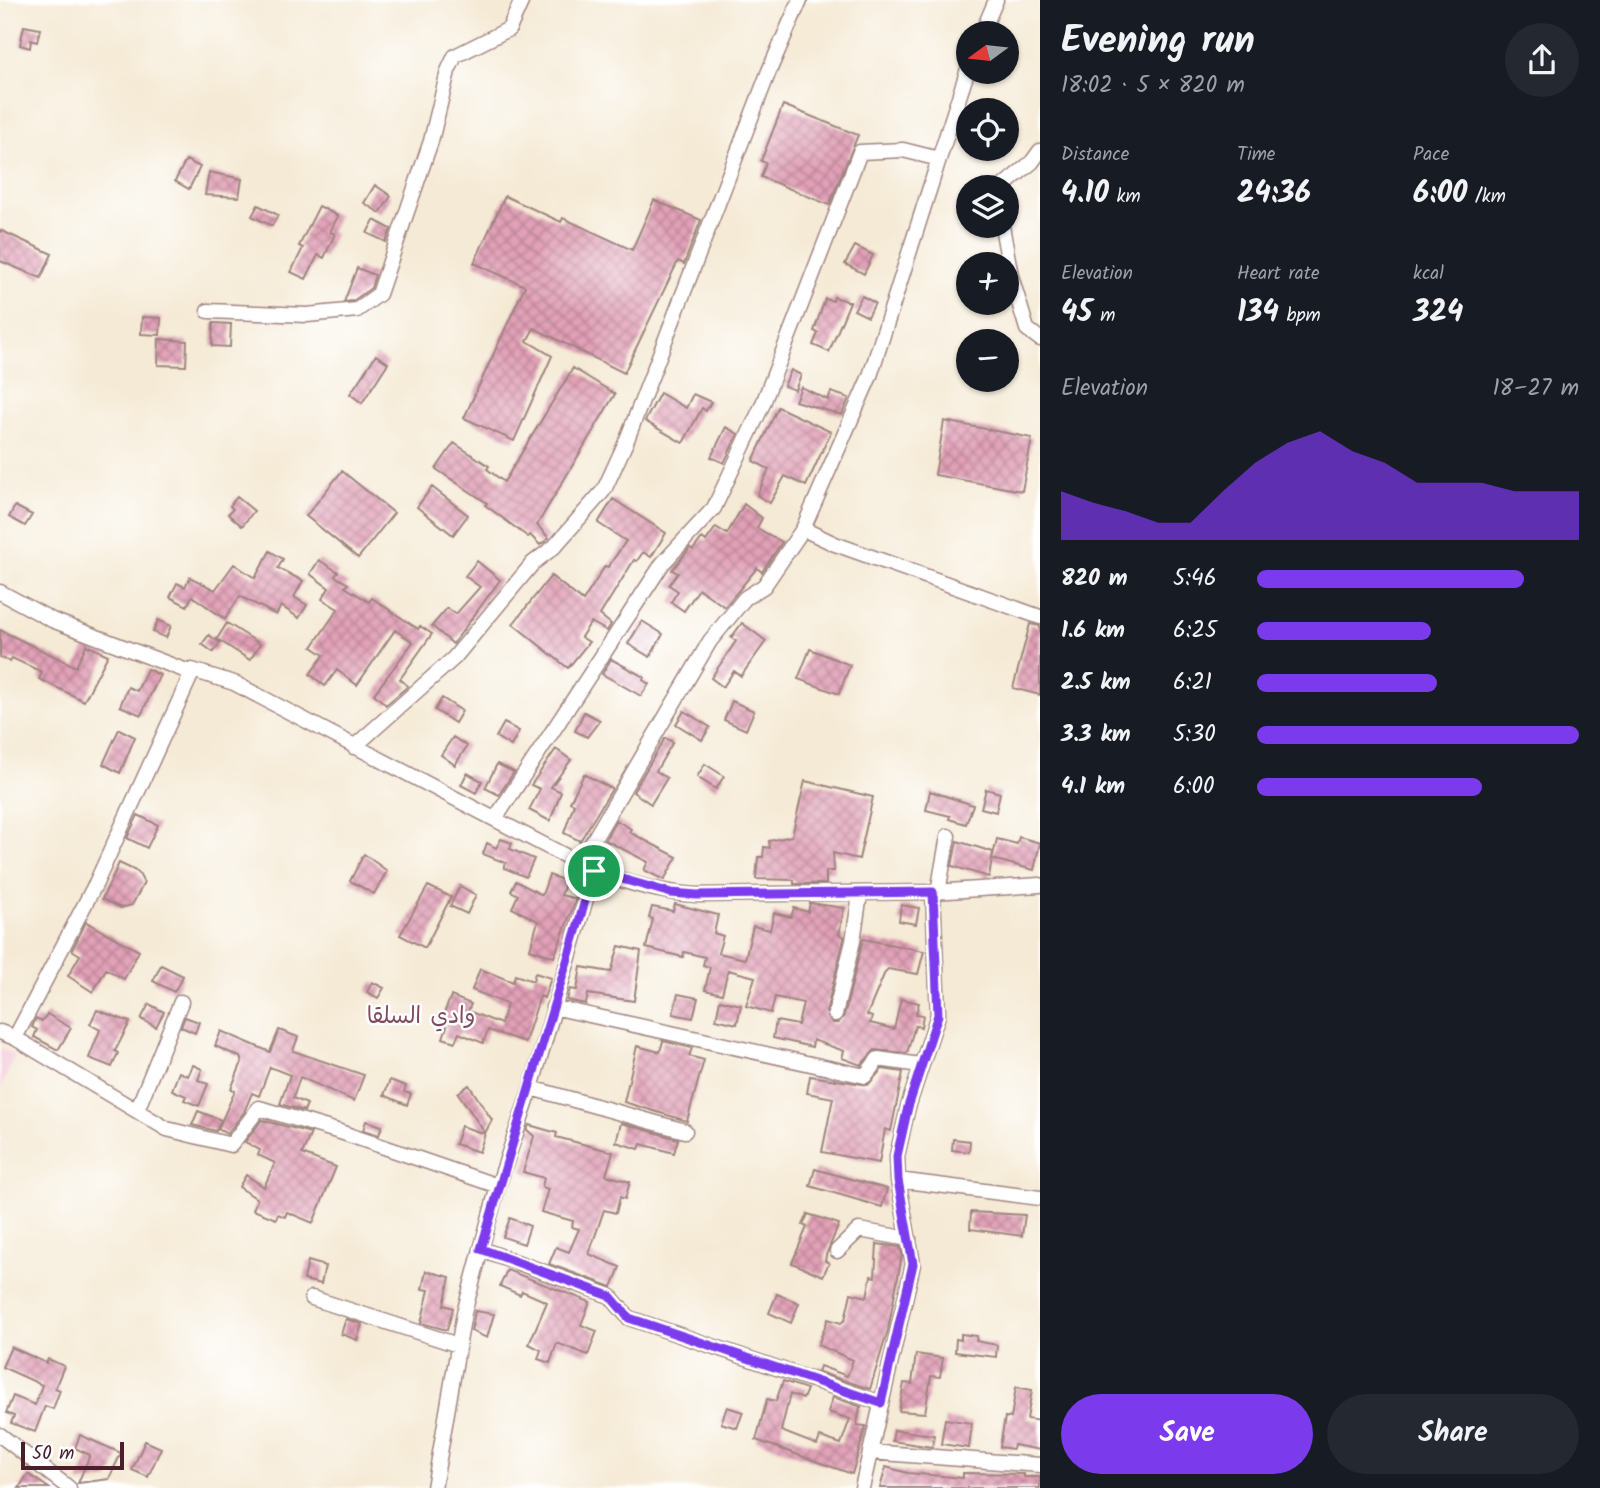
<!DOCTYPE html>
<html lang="en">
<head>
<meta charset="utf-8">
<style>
	:root { --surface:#171b24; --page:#242831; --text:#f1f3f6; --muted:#9ea1a6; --accent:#7c3aed }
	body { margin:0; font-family:Kalam,"Playpen Sans Arabic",sans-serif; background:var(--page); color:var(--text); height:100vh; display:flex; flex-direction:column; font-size:26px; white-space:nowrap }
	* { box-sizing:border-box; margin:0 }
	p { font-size:23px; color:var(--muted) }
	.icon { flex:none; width:38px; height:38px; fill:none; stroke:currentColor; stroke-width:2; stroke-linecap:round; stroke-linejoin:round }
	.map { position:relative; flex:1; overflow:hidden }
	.panel { display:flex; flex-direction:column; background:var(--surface); width:560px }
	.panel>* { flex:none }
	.needle { width:46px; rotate:255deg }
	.fabs { position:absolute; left:956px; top:21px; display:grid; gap:14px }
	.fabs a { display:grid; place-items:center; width:63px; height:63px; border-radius:50%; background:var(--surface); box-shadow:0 2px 5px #0004; font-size:35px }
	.scale { position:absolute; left:21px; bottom:18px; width:103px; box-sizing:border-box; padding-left:7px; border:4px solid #4a1f2b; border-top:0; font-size:19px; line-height:24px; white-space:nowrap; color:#4a1f2b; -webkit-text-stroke:5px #fff; paint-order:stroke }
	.pin { position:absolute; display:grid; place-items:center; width:60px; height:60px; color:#fff; margin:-30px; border:4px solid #fff; border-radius:50%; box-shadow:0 2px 7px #0007 }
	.round { display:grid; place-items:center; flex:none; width:74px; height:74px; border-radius:37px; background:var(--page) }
	.headline { display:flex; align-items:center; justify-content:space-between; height:119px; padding:0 21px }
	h1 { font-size:38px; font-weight:600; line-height:52px }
	.figures { display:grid; grid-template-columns:repeat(3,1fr); gap:10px; height:119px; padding:7px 21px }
	.figures div { display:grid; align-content:center }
	.figures b { font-size:30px; font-weight:600 }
	.figures small { font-size:19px; font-weight:400 }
	.figures p { font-size:19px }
	.chart { height:196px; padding:14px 21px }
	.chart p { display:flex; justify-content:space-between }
	.chart svg { width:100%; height:126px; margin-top:7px; fill:var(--accent); opacity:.7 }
	.button { display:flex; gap:14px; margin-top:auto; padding:14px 21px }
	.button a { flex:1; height:80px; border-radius:42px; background:var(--accent); color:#fff; font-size:28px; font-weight:600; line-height:80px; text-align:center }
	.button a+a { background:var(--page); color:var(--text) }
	ul { padding:0 21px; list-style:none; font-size:23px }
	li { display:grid; grid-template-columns:112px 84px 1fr; align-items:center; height:52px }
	li i { height:18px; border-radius:9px; background:var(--accent) }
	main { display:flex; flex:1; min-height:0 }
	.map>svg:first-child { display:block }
	.built { fill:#f4cfdc }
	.building { fill:url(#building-cross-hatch) }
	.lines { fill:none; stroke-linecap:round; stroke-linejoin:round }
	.minor-casing { stroke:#a08480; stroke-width:17 }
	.minor { stroke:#fff; stroke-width:14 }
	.route-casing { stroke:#fff; stroke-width:14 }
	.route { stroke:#7c3aed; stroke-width:9 }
	.labels { text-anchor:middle; stroke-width:5; stroke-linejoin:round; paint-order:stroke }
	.quarter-label { font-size:23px; fill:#7f4c5c; stroke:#fff }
</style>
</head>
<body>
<main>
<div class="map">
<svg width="1040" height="1488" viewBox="0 0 1040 1488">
	<defs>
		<pattern id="building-cross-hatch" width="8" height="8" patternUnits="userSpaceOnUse" patternTransform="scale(1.75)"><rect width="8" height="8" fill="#e2a1b8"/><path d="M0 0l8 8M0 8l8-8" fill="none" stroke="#b98396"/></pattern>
	</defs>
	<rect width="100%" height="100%" fill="#fff"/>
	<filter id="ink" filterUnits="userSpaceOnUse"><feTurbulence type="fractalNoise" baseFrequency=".0143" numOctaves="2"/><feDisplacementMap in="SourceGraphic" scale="14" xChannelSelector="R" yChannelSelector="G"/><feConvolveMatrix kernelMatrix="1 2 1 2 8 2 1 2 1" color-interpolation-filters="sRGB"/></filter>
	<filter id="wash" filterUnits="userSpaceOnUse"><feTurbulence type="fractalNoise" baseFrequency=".00686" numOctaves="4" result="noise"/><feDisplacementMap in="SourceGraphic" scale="28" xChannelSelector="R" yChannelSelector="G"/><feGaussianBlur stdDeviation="1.57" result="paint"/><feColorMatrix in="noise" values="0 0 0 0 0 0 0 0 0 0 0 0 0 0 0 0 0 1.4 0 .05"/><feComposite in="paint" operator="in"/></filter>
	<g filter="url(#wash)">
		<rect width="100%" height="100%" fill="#f5ead5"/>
		<!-- built -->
		<path class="built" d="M0 1048 15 1055 0 1091Z"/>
		<g id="blocks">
			<!-- building -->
			<path class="building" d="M24 26 40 29 37 42 31 40 30 48 20 45Z
				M783 105 858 135 829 205 761 177 766 163 761 161Z
				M186 160 200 167 189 189 175 181Z
				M209 172 242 179 239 197 205 195Z
				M375 185 391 196 380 213 364 203Z
				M505 196 561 222 563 218 632 250 654 200 701 220 684 264 678 261 624 373 534 328 527 341 552 356 514 441 464 418 525 286 474 263Z
				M258 205 278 215 272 226 252 216Z
				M319 206 338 216 330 232 335 234 324 258 318 255 306 279 291 272 303 248 299 246Z
				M374 220 391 229 386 242 367 233Z
				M0 230 52 254 41 278 0 261Z
				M855 246 873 255 864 274 845 264Z
				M357 268 375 275 371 288 353 301 344 302Z
				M862 296 875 303 868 317 854 310Z
				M834 297 850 302 829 352 813 345 818 333 814 331 825 299 833 301Z
				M142 317 161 318 160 335 141 334Z
				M213 323 231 324 230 347 212 346Z
				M159 339 187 341 186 366 158 365Z
				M376 355 388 363 362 403 350 394Z
				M573 368 615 394 537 525 549 538 540 545 530 535 528 537 485 505 487 503 436 469 454 443 489 466 487 469 504 482Z
				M791 370 801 375 795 390 784 386Z
				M801 387 828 400 831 392 849 398 842 415 795 401Z
				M660 393 686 408 693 394 711 402 706 411 702 408 683 443 645 421Z
				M778 407 831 432 806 486 785 476 770 503 757 495 769 469 753 461Z
				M944 421 1032 438 1022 491 935 475Z
				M726 427 738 434 724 463 711 457Z
				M342 471 394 513 358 558 306 516Z
				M432 487 468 515 453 535 417 507Z
				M237 497 254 511 242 526 228 514 233 509 230 506Z
				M613 499 666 533 651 557 643 552 637 561 634 560 600 615 611 624 607 631 591 622 581 637 589 642 568 668 513 624 551 576 583 601 605 566 608 567 626 541 598 523Z
				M744 504 762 518 757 528 782 542 762 572 757 568 725 607 699 589 684 611 671 602 678 591 669 585 678 573 672 570 690 548 693 550 702 538 706 541 716 527 727 534Z
				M15 506 32 515 25 526 9 517Z
				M270 551 283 559 278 568 303 581 294 597 307 605 299 618 281 606 276 615 240 596 225 619 192 596 187 606 170 597 177 583 185 587 190 577 215 590 234 564 255 578Z
				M319 560 338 572 335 576 348 584 345 587 369 602 372 598 418 629 420 626 432 634 400 679 408 686 386 705 374 694 413 642 395 630 357 685 337 670 325 686 310 674 324 655 312 647 338 609 322 599 329 588 310 574Z
				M477 561 500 580 453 644 432 626 447 608 456 614 480 587 465 576Z
				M158 620 171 626 166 638 153 632Z
				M642 621 663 634 650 657 628 644Z
				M227 623 260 644 250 660 217 639Z
				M742 623 766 641 741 676 734 671 723 687 711 678 736 641 731 638Z
				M1030 624 1040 626V695L1013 688Z
				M0 630 76 667 86 645 108 655 84 701 39 679 42 672 12 658 10 662 0 657Z
				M209 635 220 643 213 652 202 644Z
				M810 649 850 665 839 694 798 679Z
				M611 659 644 677 643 680 649 684 641 696 602 674Z
				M147 669 160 675 141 715 120 706 128 687 137 691Z
				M442 698 462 711 455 723 435 710Z
				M732 701 754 711 746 730 724 720Z
				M684 711 710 727 702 740 676 724Z
				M584 712 600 720 587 737 575 731Z
				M504 723 519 731 511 746 496 737Z
				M119 729 135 737 120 773 103 764Z
				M453 737 467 746 455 765 441 755Z
				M665 738 673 742 656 771 667 778 651 804 633 792Z
				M556 749 571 760 551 787 561 792 550 821 529 810 540 789 531 785Z
				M497 764 514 772 499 795 485 788Z
				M705 764 724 776 716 789 697 777Z
				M467 773 482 781 476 793 461 785Z
				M584 774 612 789 580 841 564 833 574 804 570 802Z
				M805 781 873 797 859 859 833 853 834 871H826V884H794V880L756 879 758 857H763L764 847 770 848 769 841 792 836Z
				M986 789 1000 793 996 812 981 808Z
				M930 791 973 805 966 824 949 819 950 816 926 810Z
				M138 815 158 825 147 848 127 838Z
				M616 820 631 829 629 832 677 857 664 880 644 870 648 862 605 840Z
				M1019 837 1040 843 1034 870 992 859 997 839 1017 844Z
				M501 839 512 843 510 849 534 859 526 877 504 868 506 863 483 854 487 843 496 848Z
				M957 841 993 852 989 877 952 866Z
				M364 854 387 871 374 894 350 881Z
				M119 863 138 872 144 883 132 905 121 908 102 899Z
				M549 875 566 881 561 895 576 899 554 957 530 949 538 921 512 908 518 895 511 891 516 881 542 895Z
				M428 886 451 897 425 948 400 935Z
				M460 886 476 895 467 914 450 906Z
				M810 903 844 908 839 935 844 936V939L826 1012 832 1023H838L844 1016 863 939 924 951 918 974 888 969 885 972 867 1015 872 1017 870 1023 894 1029 901 999 919 1003 916 1014 923 1015 921 1027 915 1026 907 1053 875 1050 861 1065 842 1058 844 1051 813 1040 812 1047 773 1038 776 1021 798 1025 803 1003 775 997 771 1013 746 1006 755 977 728 970 722 994 705 990 710 967 703 965 705 957 684 952 683 957 646 948 653 919 649 918 652 907 673 911 675 904 718 915 714 933 723 936 718 953 745 959 753 926 770 930 774 913 791 917 794 908 808 912Z
				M901 905 919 908 916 924 899 921Z
				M86 922 139 951 124 979 106 969 93 992 68 976 80 955 72 950Z
				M619 946 641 951 634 1001 588 994 586 1004 567 1000 570 989 577 990 581 967 611 972Z
				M161 965 183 976 174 992 153 981Z
				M480 969 513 982 515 975 533 981 535 973 551 978 544 998 540 996 525 1042 488 1030 483 1043 459 1033 455 1042 443 1038 447 1026 440 1023 451 996 471 1004 468 1011 501 1024 507 1004 472 990Z
				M372 982 384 988 378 998 367 992Z
				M678 994 698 998 693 1018 673 1014Z
				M720 1000 741 1005 737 1024 716 1019Z
				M149 1004 164 1012 156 1027 141 1019Z
				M97 1010 130 1022 115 1051 118 1053 112 1067 89 1058 100 1030 90 1024Z
				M47 1014 71 1028 58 1050 34 1037 37 1030 32 1027 36 1018 42 1021Z
				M185 1017 199 1022 195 1033 181 1027Z
				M279 1030 298 1037 293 1051 364 1075 354 1101 300 1077 293 1098 307 1104 304 1111 280 1104 290 1075 270 1067 259 1096 252 1093 244 1112 227 1134 218 1129 235 1091 231 1089 242 1062 240 1057 215 1046 221 1031 270 1052Z
				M663 1041 692 1048 689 1056 704 1060 687 1121 624 1102 637 1046 660 1052Z
				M193 1065 202 1069 198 1080 208 1084 199 1106 184 1100 186 1096 172 1090 179 1072 188 1076Z
				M882 1069 903 1072 891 1131 885 1129 879 1163 822 1152 833 1098 807 1093 810 1076 868 1085Z
				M390 1080 406 1086 404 1092 411 1094 407 1105 384 1095Z
				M469 1085 492 1120 485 1133 458 1093Z
				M198 1111 221 1120 216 1131 192 1125Z
				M262 1120 311 1133 302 1154 336 1167 313 1223 287 1212 285 1217 278 1214 276 1219 253 1210 257 1199 239 1187 246 1175 264 1187 275 1163 258 1155 260 1150 245 1142Z
				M366 1121 382 1126 379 1135 363 1130Z
				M621 1123 678 1139 674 1153 641 1144 639 1149 616 1142Z
				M529 1125 557 1133 556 1137 613 1152 606 1175 630 1182 625 1199 620 1197 616 1213 604 1210 589 1254 620 1267 612 1287 549 1264 556 1247 569 1252 579 1229 572 1227 573 1221 541 1212 548 1189 542 1187 544 1178 523 1172 534 1136 527 1130Z
				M461 1126 485 1134 479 1152 455 1144Z
				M953 1139 970 1141 969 1152 952 1150Z
				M815 1169 887 1189 882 1207 810 1186Z
				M971 1212 1025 1215 1022 1236 970 1229Z
				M808 1214 839 1224 826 1255 825 1261 829 1263 823 1276 792 1263 807 1227 803 1225Z
				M510 1218 530 1226 524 1244 503 1237Z
				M877 1244 900 1247 902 1255 888 1330 870 1389 818 1372 820 1366 847 1376 853 1360 818 1345 828 1319 841 1323 845 1320 851 1293 867 1297 871 1276 875 1277Z
				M308 1261 325 1266 321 1284 304 1280Z
				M507 1270 590 1302 581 1325 597 1331 588 1355 557 1343 550 1363 538 1359 541 1350 529 1344 547 1302 522 1291 520 1295 500 1286Z
				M426 1271 450 1277 444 1305 453 1308 447 1330 421 1323 429 1290 422 1289Z
				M777 1294 799 1303 791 1323 769 1313Z
				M475 1311 494 1314 487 1338 471 1331Z
				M346 1319 362 1324 357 1340 341 1334Z
				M961 1334 977 1336 976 1341 997 1345 996 1357 955 1352 956 1339 961 1340Z
				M11 1347 46 1363 48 1359 64 1366 55 1388 60 1390 53 1409 45 1406 35 1432 11 1423 14 1416 6 1413 13 1396 35 1405 42 1385 2 1367Z
				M916 1354 943 1358 940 1377 931 1376 925 1413 899 1411 904 1383 912 1384Z
				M783 1381 807 1389 803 1399 790 1394 781 1431 817 1445 820 1437 841 1444 850 1419 828 1412 833 1397 862 1407H860L857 1425 866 1426 852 1474 756 1440 767 1399 776 1401Z
				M1016 1387 1032 1390 1027 1419 1040 1421V1450L1014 1445 1013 1449 1000 1447 1005 1417 1011 1418Z
				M727 1407 743 1412 737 1428 721 1423Z
				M945 1419 972 1423 969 1448 941 1444Z
				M894 1430 934 1435 932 1447 892 1441Z
				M80 1435 121 1453 109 1479 78 1483 90 1455 75 1448Z
				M145 1441 161 1448 148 1477 132 1470Z
				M886 1467 908 1473 963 1478V1473L1024 1474V1477H1040V1488H880Z
				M28 1474 49 1488H19Z"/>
		</g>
	</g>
	<g filter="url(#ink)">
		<use href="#blocks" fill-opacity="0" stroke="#a08480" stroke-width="2"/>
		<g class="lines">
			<defs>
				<path id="minor" d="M982 33 996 0
					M1002 187 1032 162 1040 151
					M1002 226 1011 276 1027 329 1040 339
					M208 311 307 315 357 310 379 294 431 141 448 71 455 56 509 29 522 0
					M803 529 870 376 939 159
					M0 592 52 620 192 673V670L234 683 594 871C628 883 661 893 697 895L933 892 1040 885
					M354 747 454 658 533 563 554 547 604 490 626 442 769 71 800 0
					M495 819 663 563 714 508 762 406 860 152 903 150 939 159 968 69
					M580 863 710 641 745 598 764 586 803 529 835 544 1040 617
					M938 892 948 836
					M553 1007 865 1076 878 1059 920 1065
					M835 1014 853 941 860 894
					M0 1032 15 1038 96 883 192 673
					M15 1038 167 1129 231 1145 259 1108 340 1132 498 1186
					M531 1088 685 1131
					M137 1110 181 1002
					M898 1180 1040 1198
					M481 1249 610 1296 629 1318 881 1403
					M837 1251 859 1230 909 1239
					M312 1298 458 1345
					M0 1435 69 1488
					M870 1452 1040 1465
					M434 1488 464 1313 498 1186 531 1088 594 871
					M862 1488 913 1264 898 1180 897 1156 908 1107 938 1015 933 892"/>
			</defs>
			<!-- minor casing -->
			<use href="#minor" class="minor-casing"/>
			<!-- minor -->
			<use href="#minor" class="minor"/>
		</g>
	</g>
	<g class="lines" filter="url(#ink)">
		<defs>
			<path id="route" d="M594 871 671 893 697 895 933 892 938 1015 908 1107 897 1156 898 1180 913 1264 881 1403 629 1318 610 1296 481 1249Z"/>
		</defs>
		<!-- route casing -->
		<use href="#route" class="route-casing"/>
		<!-- route -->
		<use href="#route" class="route"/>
	</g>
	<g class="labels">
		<!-- quarter labels -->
		<g class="quarter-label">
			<text x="421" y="1023">وادي السلقا</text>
		</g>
	</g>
</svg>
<div class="fabs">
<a><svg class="needle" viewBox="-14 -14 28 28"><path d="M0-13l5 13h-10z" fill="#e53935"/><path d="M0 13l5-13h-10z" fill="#9ea1a6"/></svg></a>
<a><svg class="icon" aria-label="locate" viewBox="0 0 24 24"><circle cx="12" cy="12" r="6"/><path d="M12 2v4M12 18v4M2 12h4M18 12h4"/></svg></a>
<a><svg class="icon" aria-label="layers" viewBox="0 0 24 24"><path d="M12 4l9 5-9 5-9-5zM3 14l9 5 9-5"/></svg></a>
<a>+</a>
<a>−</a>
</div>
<div class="scale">50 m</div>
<div class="pin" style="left:594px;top:871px;background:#1e9e55"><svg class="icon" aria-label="arrive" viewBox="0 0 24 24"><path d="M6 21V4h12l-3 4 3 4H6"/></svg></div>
</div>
<section class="panel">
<div class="headline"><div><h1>Evening run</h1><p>18:02 · 5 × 820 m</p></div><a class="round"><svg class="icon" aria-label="share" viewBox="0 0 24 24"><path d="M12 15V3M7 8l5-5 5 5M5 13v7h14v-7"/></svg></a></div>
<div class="figures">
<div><p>Distance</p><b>4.10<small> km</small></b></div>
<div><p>Time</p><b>24:36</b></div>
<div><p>Pace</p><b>6:00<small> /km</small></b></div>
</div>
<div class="figures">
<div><p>Elevation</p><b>45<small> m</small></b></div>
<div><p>Heart rate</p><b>134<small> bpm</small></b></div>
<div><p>kcal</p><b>324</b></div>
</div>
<div class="chart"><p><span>Elevation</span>18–27 m</p>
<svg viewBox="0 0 160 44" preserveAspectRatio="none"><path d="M0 44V27L10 31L20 34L30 38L40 38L50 27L60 17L70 10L80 6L90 13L100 17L110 24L120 24L130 24L140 27L150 27L160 27V44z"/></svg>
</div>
<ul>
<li><b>820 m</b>5:46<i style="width:83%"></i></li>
<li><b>1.6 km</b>6:25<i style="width:54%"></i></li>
<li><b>2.5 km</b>6:21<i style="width:56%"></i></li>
<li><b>3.3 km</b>5:30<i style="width:100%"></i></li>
<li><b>4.1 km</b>6:00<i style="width:70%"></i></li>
</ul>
<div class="button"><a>Save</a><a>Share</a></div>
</section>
</main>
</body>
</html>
